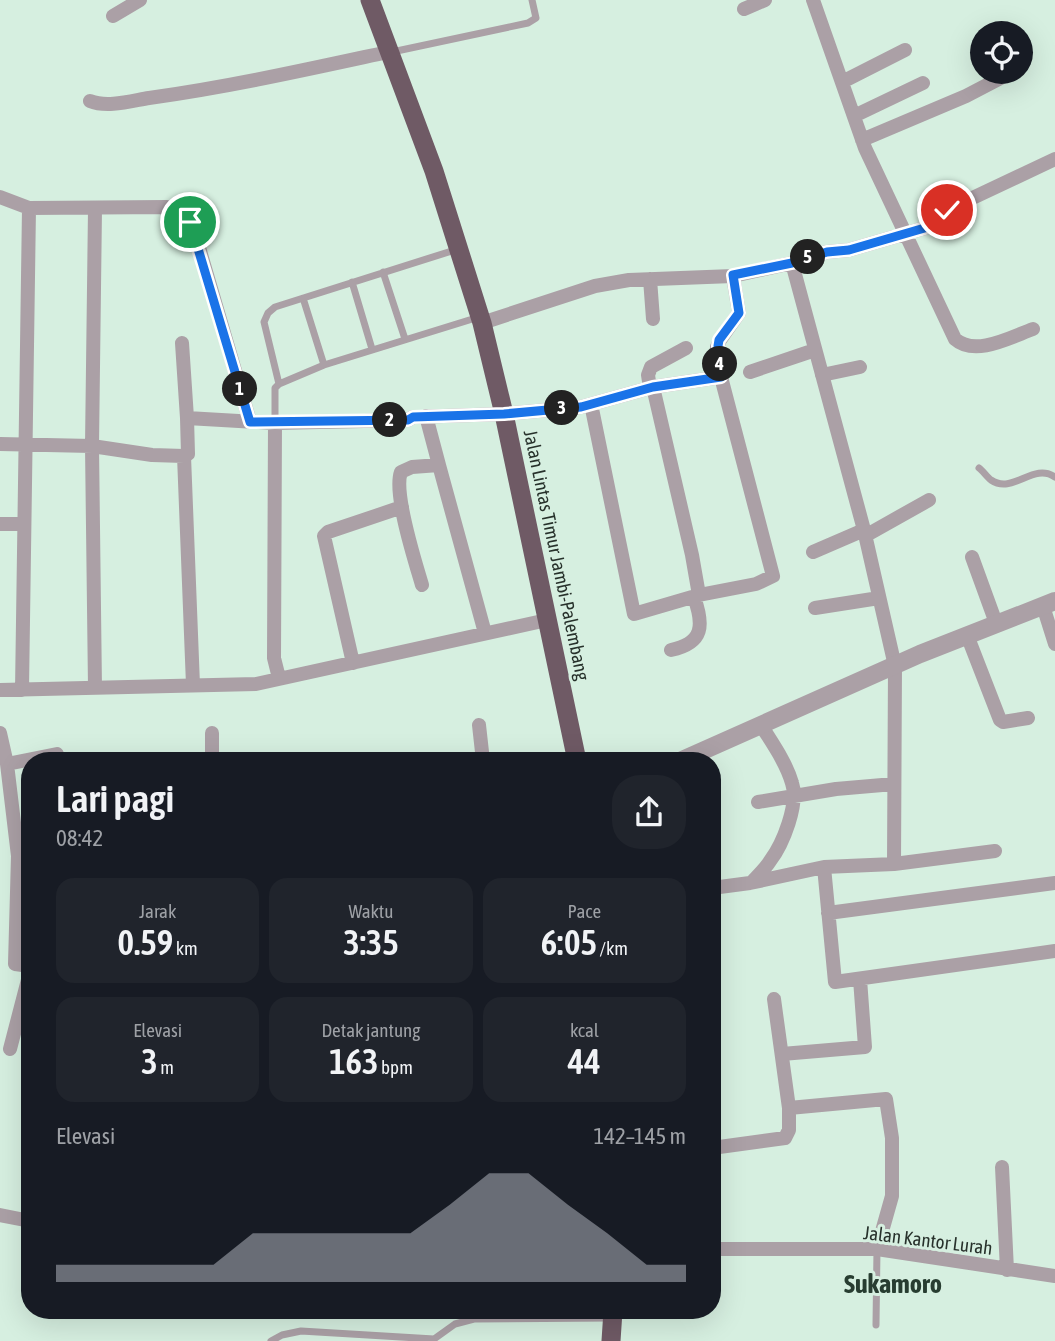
<!DOCTYPE html>
<html lang="id">
<head>
<meta charset="utf-8">
<style>
	:root { --surface:#171b24; --page:#20242c; --text:#f1f3f6; --muted:#9ea1a6; --accent:#8c9099 }
	body { margin:0; font-family:"Asap Condensed",sans-serif; background:var(--page); color:var(--text); height:100vh; display:flex; flex-direction:column; font-size:26px; white-space:nowrap }
	* { box-sizing:border-box; margin:0 }
	p { font-size:23px; color:var(--muted) }
	.icon { flex:none; width:38px; height:38px; fill:none; stroke:currentColor; stroke-width:2; stroke-linecap:round; stroke-linejoin:round }
	.map { position:relative; flex:1; overflow:hidden }
	.details { position:absolute; left:21px; top:752px; width:700px; height:567px; display:flex; flex-direction:column; background:var(--surface); border-radius:28px; box-shadow:0 7px 28px #0002 }
	.details>* { flex:none }
	.buttons { position:absolute; left:970px; top:21px; display:grid; gap:14px }
	.buttons a { display:grid; place-items:center; width:63px; height:63px; border-radius:50%; background:var(--surface); box-shadow:0 7px 28px #0002; font-size:35px }
	.pin { position:absolute; display:grid; place-items:center; width:60px; height:60px; color:#fff; margin:-30px; border:4px solid #fff; border-radius:50%; box-shadow:0 2px 7px #0007 }
	.km { position:absolute; width:35px; height:35px; margin:-18px; border-radius:50%; background:#222; color:#fff; font-size:19px; line-height:35px; text-align:center }
	.round { display:grid; place-items:center; flex:none; width:74px; height:74px; border-radius:28px; background:var(--page) }
	.summary { display:flex; align-items:center; justify-content:space-between; height:119px; padding:0 35px }
	h1 { font-size:38px; font-weight:600; line-height:52px }
	.figures { display:grid; grid-template-columns:repeat(3,1fr); gap:10px; height:119px; padding:7px 35px }
	.figures div { display:grid; align-content:center; border-radius:18px; background:var(--page); text-align:center }
	.figures b { font-size:35px; font-weight:600 }
	.figures small { font-size:19px; font-weight:400 }
	.figures p { font-size:19px }
	.chart { height:196px; padding:14px 35px }
	.chart p { display:flex; justify-content:space-between }
	.chart svg { width:100%; height:126px; margin-top:7px; fill:var(--accent); opacity:.7 }
	.map>svg:first-child { display:block }
	.lines { fill:none; stroke-linecap:round; stroke-linejoin:round }
	.service { stroke:#aba0a6; stroke-width:7 }
	.minor { stroke:#aba0a6; stroke-width:14 }
	.tertiary { stroke:#aba0a6; stroke-width:18 }
	.trunk { stroke:#6f5a65; stroke-width:19 }
	.route-casing { stroke:#fff; stroke-width:14 }
	.route { stroke:#1a73e8; stroke-width:9 }
	.labels { text-anchor:middle; stroke-width:6; stroke-linejoin:round; paint-order:stroke }
	.street-label { font-size:19px; fill:#27312b; stroke:#d6efe0 }
	.district-label { font-size:26px; font-weight:bold; fill:#283d31; stroke:#d6efe0 }
</style>
</head>
<body>
<div class="map">
<svg width="1055" height="1341" viewBox="0 0 1055 1341">
	<rect width="100%" height="100%" fill="#d6efe0"/>
	<g class="lines">
		<!-- service -->
		<path class="service" d="M392 52 528 23 536 18 532 0
			M383 272 405 339
			M352 282 372 349
			M303 298 324 365
			M279 384 264 322 268 313 275 307 458 249
			M275 423V388L279 384 324 365 479 317
			M979 468C983 471 987 477 991 480 1013 495 1033 462 1055 477
			M876 1325 877 1249
			M271 1341 282 1335 301 1331 434 1339 455 1324 474 1319 612 1318"/>
		<!-- minor -->
		<path class="minor" d="M813 0 865 148 955 339C975 357 1011 337 1033 329
			M744 9 765 0
			M113 16 140 0
			M842 82 905 50
			M90 101C107 108 131 101 149 98 229 87 309 69 388 52
			M854 116 923 83
			M862 140 966 96 1012 72
			M0 197 29 208 167 207 186 214 200 251 250 422
			M95 209 92 446 95 688
			M792 263 864 530 813 552
			M650 279 653 319
			M482 323 595 286 629 280 733 276 792 263 827 252 849 250 928 227 947 210 1055 159
			M182 343 187 418
			M750 372 815 350
			M822 375 860 367
			M653 387 692 555 699 595
			M650 388 648 375 651 367 686 348
			M591 404 634 614 699 595 756 584 773 576 721 377
			M275 423 274 658 279 678
			M0 444 92 446 152 455 184 456 188 454 187 418 275 423 408 420 413 417 504 414 581 407 653 387 721 377 717 347 720 340 739 313 733 276
			M184 456 193 685
			M439 465 485 633
			M0 524H23
			M864 530 895 666 894 864
			M865 536 929 500
			M972 557 996 623
			M422 585C415 561 393 493 401 472L412 467 439 465 426 416
			M1043 606 1055 644
			M815 608 879 598
			M967 635 1000 720 1003 722 1028 718
			M671 650C704 643 704 625 694 597
			M353 663 324 536 328 532 402 507
			M0 690 256 684 547 620
			M22 690 29 208
			M479 725 483 761
			M0 733 7 764 18 856 15 964 30 966
			M93 760 98 761
			M212 761V733
			M7 764 57 754
			M758 802 836 789 894 784
			M824 867 894 864 995 851
			M752 882C758 875 765 869 770 861 783 844 799 804 792 783 786 762 772 743 761 725
			M712 888 750 883 824 867 835 982 1055 951
			M828 913 1055 883
			M774 999 789 1108
			M10 1049 30 972
			M782 1054 865 1047 860 979
			M28 1089 30 1085
			M712 1148 785 1138 789 1130V1108L886 1099 892 1138V1196L877 1249
			M1002 1167 1007 1270
			M0 1215 30 1221
			M712 1249H877L1055 1276"/>
		<!-- tertiary -->
		<path class="tertiary" d="M680 761 920 654 1055 601"/>
		<!-- trunk -->
		<path class="trunk" d="M370 0 434 171 482 323 504 414 577 761
			M611 1341 613 1311"/>
	</g>
	<g class="lines">
		<defs>
			<path id="route" d="M190 222 250 422 408 420 413 417 504 414 581 407 653 387 721 377 718 346 719 340 739 313 733 275 792 263 827 252 849 250 928 227 947 210"/>
		</defs>
		<!-- route casing -->
		<use href="#route" class="route-casing"/>
		<!-- route -->
		<use href="#route" class="route"/>
	</g>
	<g class="labels">
		<!-- street labels -->
		<g class="street-label">
			<text transform="translate(557 555) rotate(78)" y="7">Jalan Lintas Timur Jambi-Palembang</text>
			<text transform="translate(928 1240) rotate(7)" y="7">Jalan Kantor Lurah</text>
		</g>
		<!-- district labels -->
		<g class="district-label">
			<text x="893" y="1293">Sukamoro</text>
		</g>
	</g>
</svg>
<div class="buttons">
<a><svg class="icon" aria-label="locate" viewBox="0 0 24 24"><circle cx="12" cy="12" r="6"/><path d="M12 2v4M12 18v4M2 12h4M18 12h4"/></svg></a>
</div>
<div class="pin" style="left:190px;top:222px;background:#1e9e55"><svg class="icon" aria-label="arrive" viewBox="0 0 24 24"><path d="M6 21V4h12l-3 4 3 4H6"/></svg></div>
<div class="pin" style="left:947px;top:210px;background:#d93025"><svg class="icon" aria-label="check" viewBox="0 0 24 24"><path d="M5 12l5 5 9-10"/></svg></div>
<b class="km" style="left:240px;top:389px">1</b>
<b class="km" style="left:390px;top:420px">2</b>
<b class="km" style="left:562px;top:408px">3</b>
<b class="km" style="left:720px;top:364px">4</b>
<b class="km" style="left:808px;top:257px">5</b>
<section class="details">
<div class="summary"><div><h1>Lari pagi</h1><p>08:42</p></div><a class="round"><svg class="icon" aria-label="share" viewBox="0 0 24 24"><path d="M12 15V3M7 8l5-5 5 5M5 13v7h14v-7"/></svg></a></div>
<div class="figures">
<div><p>Jarak</p><b>0.59<small> km</small></b></div>
<div><p>Waktu</p><b>3:35</b></div>
<div><p>Pace</p><b>6:05<small> /km</small></b></div>
</div>
<div class="figures">
<div><p>Elevasi</p><b>3<small> m</small></b></div>
<div><p>Detak jantung</p><b>163<small> bpm</small></b></div>
<div><p>kcal</p><b>44</b></div>
</div>
<div class="chart"><p><span>Elevasi</span>142–145 m</p>
<svg viewBox="0 0 160 44" preserveAspectRatio="none"><path d="M0 44V38L10 38L20 38L30 38L40 38L50 27L60 27L70 27L80 27L90 27L100 17L110 6L120 6L130 17L140 27L150 38L160 38V44z"/></svg>
</div>
</section>
</div>
</body>
</html>
